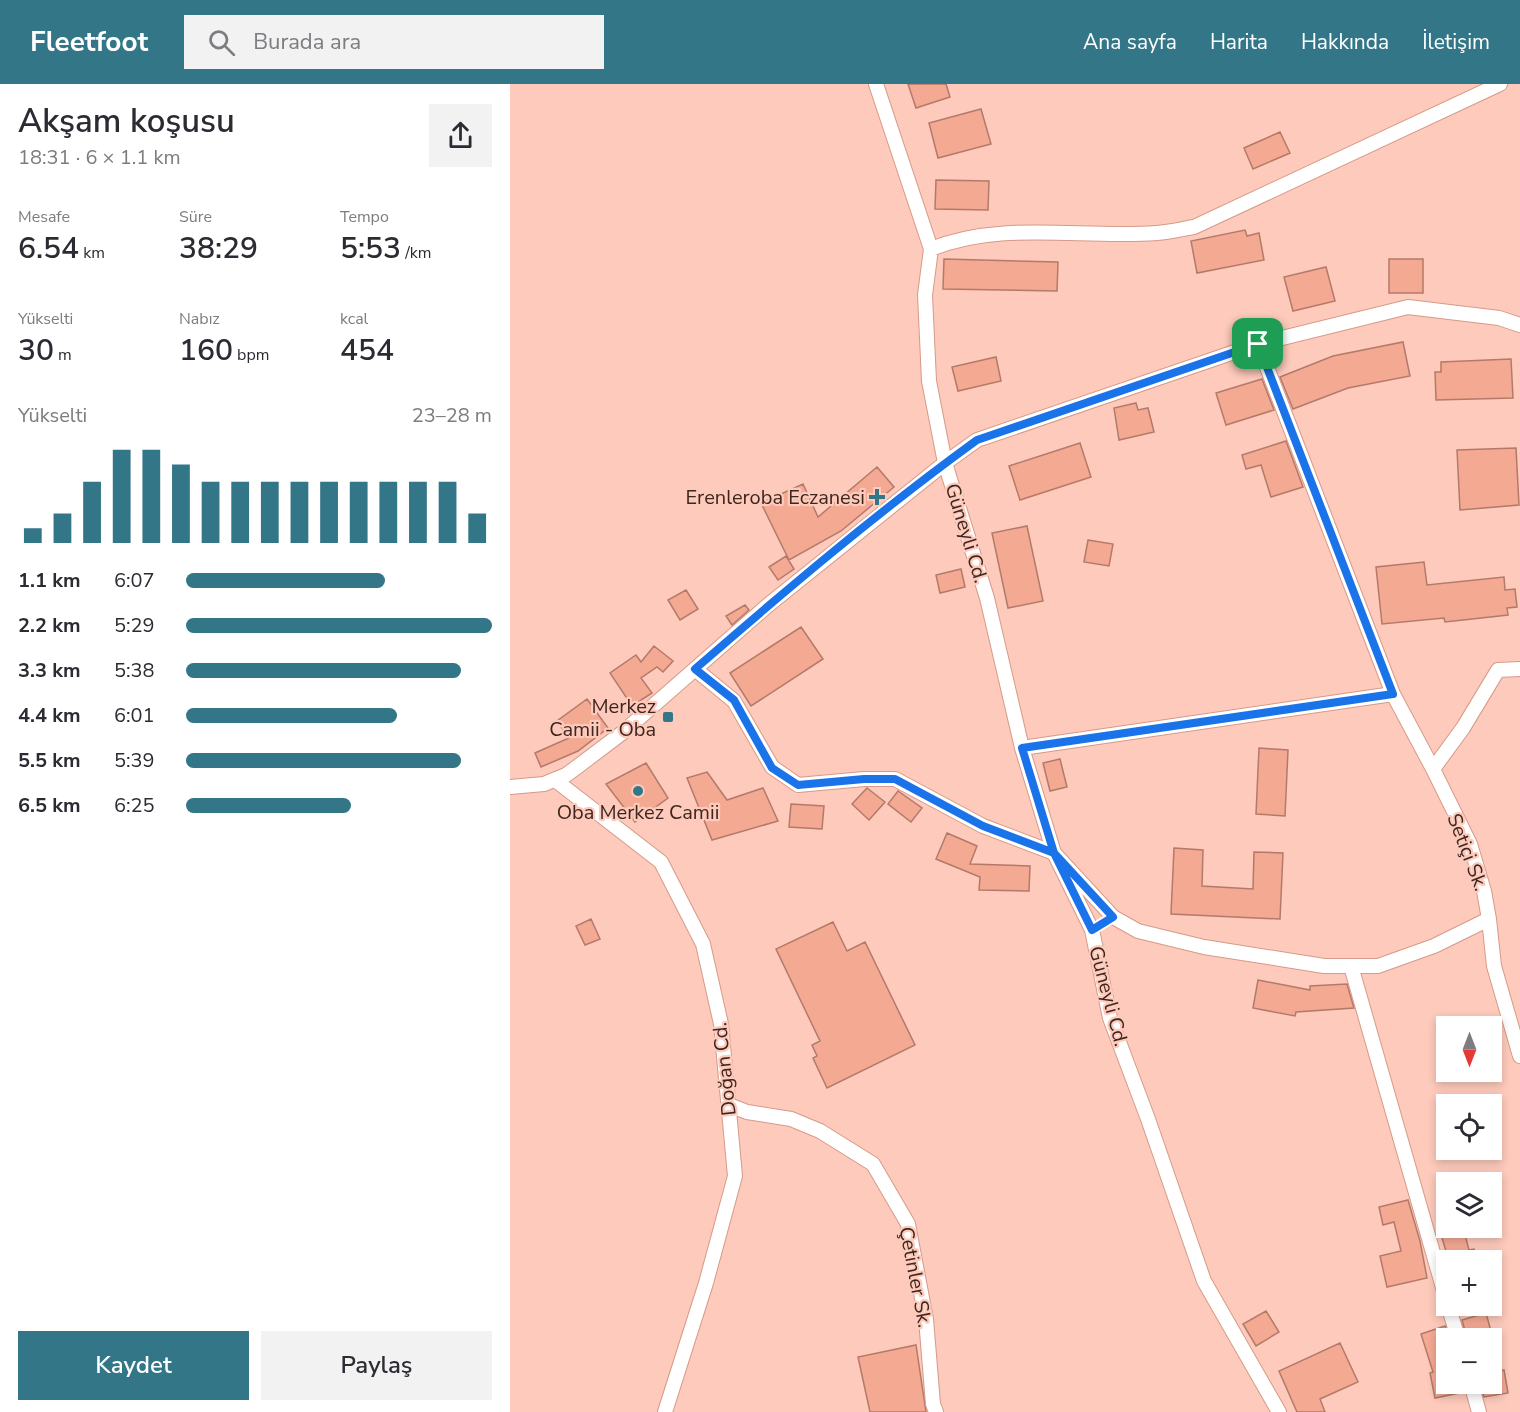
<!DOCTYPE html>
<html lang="tr">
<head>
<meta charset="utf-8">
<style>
	:root { --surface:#fff; --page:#f2f2f3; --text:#2b2b33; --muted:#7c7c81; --accent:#337687 }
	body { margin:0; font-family:"Nunito Sans",sans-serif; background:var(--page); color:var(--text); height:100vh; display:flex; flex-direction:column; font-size:22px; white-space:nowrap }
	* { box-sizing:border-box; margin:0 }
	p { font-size:20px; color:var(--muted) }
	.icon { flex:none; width:33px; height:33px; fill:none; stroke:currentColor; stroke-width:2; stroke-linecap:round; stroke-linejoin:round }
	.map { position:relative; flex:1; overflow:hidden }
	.details { display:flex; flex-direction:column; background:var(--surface); width:510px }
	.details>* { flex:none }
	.needle { width:39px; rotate:180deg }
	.controls { position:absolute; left:926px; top:932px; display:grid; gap:12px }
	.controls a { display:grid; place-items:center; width:66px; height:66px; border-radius:0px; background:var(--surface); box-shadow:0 3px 9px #0003; font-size:30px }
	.pin { position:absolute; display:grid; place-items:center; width:51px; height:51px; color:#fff; margin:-26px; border-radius:12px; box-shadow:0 3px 9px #0006 }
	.round { display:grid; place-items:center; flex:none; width:63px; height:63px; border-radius:0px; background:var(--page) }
	.summary { display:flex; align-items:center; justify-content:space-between; height:102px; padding:0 18px }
	h1 { font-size:33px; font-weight:600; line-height:45px }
	.figures { display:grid; grid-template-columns:repeat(3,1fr); gap:9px; height:102px; padding:6px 18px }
	.figures div { display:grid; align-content:center }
	.figures b { font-size:30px; font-weight:600 }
	.figures small { font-size:16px; font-weight:400 }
	.figures p { font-size:16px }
	.chart { height:168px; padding:12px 18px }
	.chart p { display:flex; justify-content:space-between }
	.chart svg { width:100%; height:108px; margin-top:6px; stroke:var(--accent); stroke-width:6 }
	.primary-button { display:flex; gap:12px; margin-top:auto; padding:12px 18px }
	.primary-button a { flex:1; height:69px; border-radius:0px; background:var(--accent); color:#fff; font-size:24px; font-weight:600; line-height:69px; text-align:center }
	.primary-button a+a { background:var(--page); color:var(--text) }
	ul { padding:0 18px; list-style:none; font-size:20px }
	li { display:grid; grid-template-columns:96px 72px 1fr; align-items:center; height:45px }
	li i { height:15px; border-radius:8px; background:var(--accent) }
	header { display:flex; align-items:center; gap:36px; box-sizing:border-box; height:84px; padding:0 30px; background:var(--accent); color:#fff }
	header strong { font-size:28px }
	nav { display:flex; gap:33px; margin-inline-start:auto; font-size:21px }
	.search { width:420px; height:54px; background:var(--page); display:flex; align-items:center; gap:15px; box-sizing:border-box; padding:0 21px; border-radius:0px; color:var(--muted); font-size:22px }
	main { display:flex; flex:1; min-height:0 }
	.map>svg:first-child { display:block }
	.building { fill:#f4a993; stroke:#b47a69; stroke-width:1.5 }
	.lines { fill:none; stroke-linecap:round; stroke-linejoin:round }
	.minor-casing { stroke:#d69a88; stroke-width:16 }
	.minor { stroke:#fff; stroke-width:14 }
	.route-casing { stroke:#fff; stroke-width:12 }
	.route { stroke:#1a73e8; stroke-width:8 }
	.poi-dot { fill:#337687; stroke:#fdcabb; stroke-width:2 }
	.labels { text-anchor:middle; stroke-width:4.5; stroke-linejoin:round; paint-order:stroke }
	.poi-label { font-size:20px; fill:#3e261f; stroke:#fdcabb; text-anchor:end }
	.street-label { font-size:20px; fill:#3e261f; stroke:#fdcabb }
</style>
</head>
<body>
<header>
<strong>Fleetfoot</strong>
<div class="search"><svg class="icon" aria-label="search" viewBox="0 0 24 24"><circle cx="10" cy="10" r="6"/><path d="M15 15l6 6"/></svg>Burada ara</div>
<nav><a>Ana sayfa</a><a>Harita</a><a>Hakkında</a><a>İletişim</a></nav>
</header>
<main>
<section class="details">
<div class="summary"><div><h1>Akşam koşusu</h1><p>18:31 · 6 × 1.1 km</p></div><a class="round"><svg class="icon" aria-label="share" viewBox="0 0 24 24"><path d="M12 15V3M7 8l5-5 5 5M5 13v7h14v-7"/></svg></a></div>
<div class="figures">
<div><p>Mesafe</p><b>6.54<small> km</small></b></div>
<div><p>Süre</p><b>38:29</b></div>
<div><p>Tempo</p><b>5:53<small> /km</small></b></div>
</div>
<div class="figures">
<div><p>Yükselti</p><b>30<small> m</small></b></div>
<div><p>Nabız</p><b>160<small> bpm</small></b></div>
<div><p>kcal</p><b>454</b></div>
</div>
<div class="chart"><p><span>Yükselti</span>23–28 m</p>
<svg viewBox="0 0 160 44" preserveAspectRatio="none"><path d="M5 44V38M15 44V32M25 44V19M35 44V6M45 44V6M55 44V12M65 44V19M75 44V19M85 44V19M95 44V19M105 44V19M115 44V19M125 44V19M135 44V19M145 44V19M155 44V32"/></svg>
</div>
<ul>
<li><b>1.1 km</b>6:07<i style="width:65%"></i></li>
<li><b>2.2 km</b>5:29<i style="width:100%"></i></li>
<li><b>3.3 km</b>5:38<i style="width:90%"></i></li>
<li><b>4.4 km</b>6:01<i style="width:69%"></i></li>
<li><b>5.5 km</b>5:39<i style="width:90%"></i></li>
<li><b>6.5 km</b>6:25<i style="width:54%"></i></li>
</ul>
<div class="primary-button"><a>Kaydet</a><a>Paylaş</a></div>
</section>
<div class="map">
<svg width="1010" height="1328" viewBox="0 0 1010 1328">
	<rect width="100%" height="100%" fill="#fdcabb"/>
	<!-- building -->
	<path class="building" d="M398 0H436L440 13 406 24Z
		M471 25 481 60 428 74 419 39Z
		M770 48 780 69 743 85 734 64Z
		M426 96 479 97 478 126 425 125Z
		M735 146 737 152 749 149 754 176 687 189 681 157Z
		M434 175 548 178 547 207 433 205Z
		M879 175H913V209H879Z
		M816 183 825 217 783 227 774 193Z
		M893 258 900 292 838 304 783 325 770 293 823 272Z
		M486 273 491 297 448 307 442 283Z
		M1001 275 1003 314 926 316 925 288H931V278Z
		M752 295 764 326 716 341 706 309Z
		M626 319 628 326 638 324 644 348 609 356 604 324Z
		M776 357 793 403 761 413 751 381 736 385 732 371Z
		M570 359 581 393 510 416 499 382Z
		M1006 364 1009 421 950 426 947 366Z
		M367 383 384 403 331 447 279 476 251 419 293 400 308 433Z
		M517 442 533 517 498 524 482 449Z
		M578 456 603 460 599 482 574 478Z
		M276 472 284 485 268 496 259 483Z
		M914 478 917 501 994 493 995 506 1005 505 1007 523 997 524 998 531 935 538 934 534 872 540 866 483Z
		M451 485 455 503 430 509 426 491Z
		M176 506 188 525 170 536 158 516Z
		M235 521 239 526 222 541 216 532Z
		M291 543 313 575 241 622 220 589Z
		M144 562 163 577 153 588 147 583 131 594 142 609 122 622 100 589 126 571 131 578Z
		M77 615 98 644 68 667 31 683 25 669 59 654 47 637Z
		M749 664 778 666 775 732 746 730Z
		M550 675 557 703 540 707 533 679Z
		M136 679 158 714 125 738 96 700Z
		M197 688 217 716 253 704 268 737 202 756 177 694Z
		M357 704 375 718 359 736 342 720Z
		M388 707 412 724 401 738 378 720Z
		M281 720 314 722 312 745 279 743Z
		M437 749 467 762 460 780 520 782 519 807 469 806 470 793 426 775Z
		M664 764 693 766 692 802 743 805 744 768 773 769 770 835 661 830Z
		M81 835 90 855 75 861 66 842Z
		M323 838 337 867 355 858 405 961 317 1004 303 974 307 972 302 961 310 957 266 865Z
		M748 896 800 906V902L837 900 844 924 786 928 785 932 743 924Z
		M898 1116 910 1157 917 1194 877 1203 870 1172 891 1167 884 1138 873 1141 869 1123Z
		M929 1143H953L959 1166 964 1165 967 1176H934V1172L937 1171Z
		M756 1227 769 1248 746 1262 733 1240Z
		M976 1229 982 1251 973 1254H957L952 1236Z
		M935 1242 939 1254H936V1299H948L950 1309 925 1314 920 1289 923 1288 911 1250Z
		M830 1259 848 1298 810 1315 815 1328H787L769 1287Z
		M406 1261 416 1328H360L348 1273Z
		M994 1286 998 1309 974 1313 970 1299H981V1289Z"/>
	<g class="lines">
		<defs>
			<path id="minor" d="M366 0 421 165
				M185 585 224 617 262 683 288 701 354 695H385L473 742 544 769 603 833 628 847 694 863 814 882H868L924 862 979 835 974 807 960 760 923 685 883 610 748 260
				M512 664 883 610
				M923 685 953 644 988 586 1010 585
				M45 696 151 778 193 860 211 940 225 1092 196 1199 155 1328
				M0 703 34 700 56 691 67 683 112 649 257 522 435 379 467 356 748 260 898 223 989 234 1010 241
				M979 835 984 882 1010 972
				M841 882 936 1214
				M219 1021 237 1028 281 1035 310 1047 363 1080 398 1140 416 1235 423 1320 426 1328
				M938 1221 948 1254
				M961 1299 969 1328
				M769 1328 694 1197 638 1035 600 934 582 846 544 769 512 664 477 514 435 379 419 297 415 211 421 165C492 136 573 155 647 149 659 148 672 145 684 143L990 0"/>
		</defs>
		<!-- minor casing -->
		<use href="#minor" class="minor-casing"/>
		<!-- minor -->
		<use href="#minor" class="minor"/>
	</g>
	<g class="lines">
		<defs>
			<path id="route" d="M748 260 467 356C369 427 276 506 185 585L224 616 262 684 288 701 354 695H385L473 742 544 769 582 846 603 833 544 769 512 664 883 610 748 260"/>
		</defs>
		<!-- route casing -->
		<use href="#route" class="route-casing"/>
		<!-- route -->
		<use href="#route" class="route"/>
	</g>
	<!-- markers -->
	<g class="poi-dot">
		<path d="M364 404h6v6h6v6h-6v6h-6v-6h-6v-6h6z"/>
		<rect x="152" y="627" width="12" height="12" rx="3"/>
		<circle cx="128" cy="707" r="6"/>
	</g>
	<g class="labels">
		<!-- poi labels -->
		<g class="poi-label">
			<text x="355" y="420">Erenleroba Eczanesi</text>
			<text x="146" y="629">Merkez<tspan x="146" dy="23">Camii - Oba</tspan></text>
			<text x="128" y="735" text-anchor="middle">Oba Merkez Camii</text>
		</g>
		<!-- street labels -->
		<g class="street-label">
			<text transform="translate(457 449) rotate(73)" y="7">Güneyli Cd.</text>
			<text transform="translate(958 768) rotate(69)" y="7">Setiçi Sk.</text>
			<text transform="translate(599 912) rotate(75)" y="7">Güneyli Cd.</text>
			<text transform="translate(214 985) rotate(-96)" y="7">Doğan Cd.</text>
			<text transform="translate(406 1193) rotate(79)" y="7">Çetinler Sk.</text>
		</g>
	</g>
</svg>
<div class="controls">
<a><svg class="needle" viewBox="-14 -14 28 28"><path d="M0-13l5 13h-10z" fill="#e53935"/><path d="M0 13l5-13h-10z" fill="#7c7c81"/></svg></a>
<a><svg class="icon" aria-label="locate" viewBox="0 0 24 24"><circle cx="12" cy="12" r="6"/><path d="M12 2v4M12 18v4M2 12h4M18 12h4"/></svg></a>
<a><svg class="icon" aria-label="layers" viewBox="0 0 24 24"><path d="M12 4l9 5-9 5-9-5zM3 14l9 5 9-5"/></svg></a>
<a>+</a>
<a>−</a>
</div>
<div class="pin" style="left:748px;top:260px;background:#1e9e55"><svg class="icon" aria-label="arrive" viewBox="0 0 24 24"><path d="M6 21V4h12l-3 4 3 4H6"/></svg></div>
</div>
</main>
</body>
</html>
